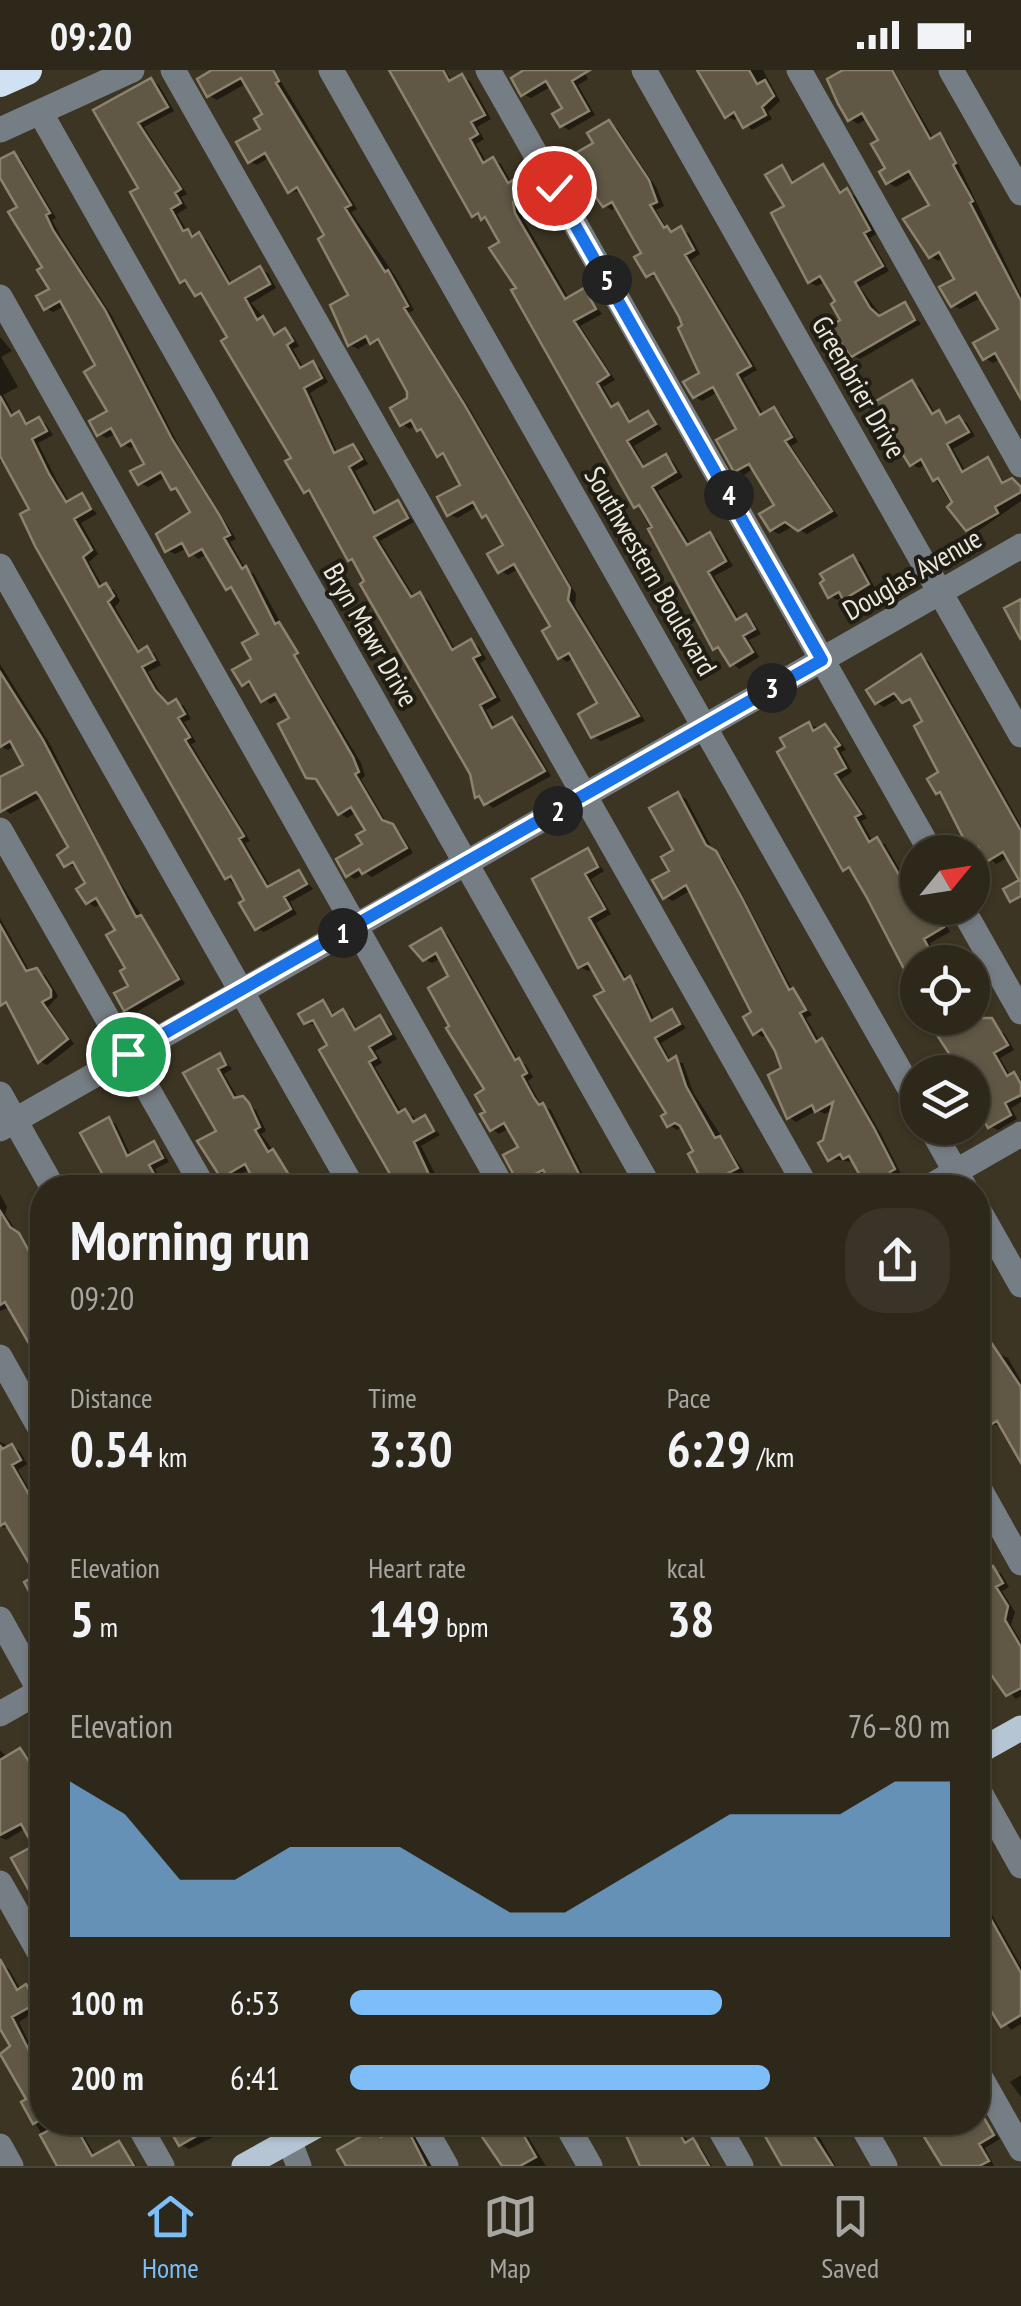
<!DOCTYPE html>
<html lang="en">
<head>
<meta charset="utf-8">
<style>
	:root { --surface:#2d281a; --page:#393427; --text:#f1f3f6; --muted:#a7a6a2; --line:#484439; --accent:#7dbef9 }
	body { margin:0; font-family:"PT Sans Narrow",sans-serif; background:var(--page); color:var(--text); height:100vh; display:flex; flex-direction:column; font-size:38px; white-space:nowrap }
	* { box-sizing:border-box; margin:0 }
	p { font-size:32px; color:var(--muted) }
	.icon { flex:none; width:55px; height:55px; fill:none; stroke:currentColor; stroke-width:2; stroke-linecap:round; stroke-linejoin:round }
	.map { position:relative; flex:1; overflow:hidden }
	.sheet { position:absolute; left:30px; top:1105px; width:960px; height:960px; display:flex; flex-direction:column; background:var(--surface); border-radius:40px; box-shadow:0 2px 8px #0004,0 0 0 2px var(--line) }
	.sheet>* { flex:none }
	.needle { width:65px; rotate:60deg }
	.buttons { position:absolute; left:900px; top:765px; display:grid; gap:20px }
	.buttons a { display:grid; place-items:center; width:90px; height:90px; border-radius:50%; background:var(--surface); box-shadow:0 2px 8px #0004,0 0 0 2px var(--line); font-size:50px }
	.pin { position:absolute; display:grid; place-items:center; width:85px; height:85px; color:#fff; margin:-42px; border:5px solid #fff; border-radius:50%; box-shadow:0 2px 10px #0007 }
	.km { position:absolute; width:50px; height:50px; margin:-25px; border-radius:50%; background:#222; color:#fff; font-size:28px; line-height:50px; text-align:center }
	.round { display:grid; place-items:center; flex:none; width:105px; height:105px; border-radius:40px; background:var(--page) }
	.summary { display:flex; align-items:center; justify-content:space-between; height:170px; padding:0 40px }
	h1 { font-size:55px; font-weight:700; line-height:75px }
	.stats { display:grid; grid-template-columns:repeat(3,1fr); gap:15px; height:170px; padding:10px 40px }
	.stats div { display:grid; align-content:center }
	.stats b { font-size:50px; font-weight:700 }
	.stats small { font-size:28px; font-weight:400 }
	.stats p { font-size:28px }
	.chart { height:280px; padding:20px 40px }
	.chart p { display:flex; justify-content:space-between }
	.chart svg { width:100%; height:180px; margin-top:10px; fill:var(--accent); opacity:.7 }
	ul { padding:0 40px; list-style:none; font-size:32px }
	li { display:grid; grid-template-columns:160px 120px 1fr; align-items:center; height:75px }
	li i { height:25px; border-radius:12px; background:var(--accent) }
	.status { display:flex; justify-content:space-between; align-items:center; height:70px; padding:0 50px; background:var(--surface); direction:ltr }
	.status svg { height:28px; fill:currentColor }
	.dock { display:flex; justify-content:space-around; align-items:center; height:140px; border-top:2px solid var(--line); background:var(--surface); font-size:28px; color:var(--muted) }
	.dock a { display:grid; justify-items:center; gap:5px }
	.dock .active { color:var(--accent) }
	.map>svg:first-child { display:block }
	.shadow { fill:#0007 }
	.building { fill:#605845; stroke:#8b836e; stroke-width:2.5 }
	.lines { fill:none; stroke-linecap:round; stroke-linejoin:round }
	.minor { stroke:#767e85; stroke-width:25 }
	.major { stroke:#b6c5d4; stroke-width:25 }
	.highway { stroke:#cfe1f3; stroke-width:30 }
	.route-casing { stroke:#fff; stroke-width:20 }
	.route { stroke:#1a73e8; stroke-width:12 }
	.labels { text-anchor:middle; stroke-width:8; stroke-linejoin:round; paint-order:stroke }
	.street-label { font-size:28px; fill:#ebe7dc; stroke:#201d15 }
</style>
</head>
<body>
<div class="status"><b>09:20</b><svg viewBox="0 0 49 12"><path d="M0 12V9h3v3zM5 12V6h3v6zM10 12V3h3v9zM15 12V0h3v12zM26 1h20v11H26zM47 4h2v5h-2z"/></svg></div>
<div class="map">
<svg width="1021" height="2096" viewBox="0 0 1021 2096">
	<rect width="100%" height="100%" fill="#3c3523"/>
	<!-- shadow -->
	<path class="shadow" d="M214 0H274L357 139 351 142 396 207 414 240 409 243 471 341 576 524 575 536 645 651 601 671 593 666 601 634 574 587 567 592 560 587 554 557 520 498 508 505 500 501 506 476 493 452 478 436 457 448 449 444 463 415 427 364 416 355 410 359 402 354 410 322 383 274 371 271 358 279 350 275 351 226 327 166 302 122 290 121 270 87 257 95 249 91 265 45 247 13 217 30 209 25Z
		M390 0H445L453 12 462 7 470 11 491 49 477 57 484 69 476 74 487 93 493 90 501 94 512 114 521 117 529 131 520 136 523 149 569 229 584 221 602 244 580 256 615 310 603 317 615 338 625 341 632 353 648 343 662 359 634 376 646 398 666 387 673 391 683 407 658 421 691 475 710 465 717 469 733 496 714 506 740 550 746 547 753 551 761 564 749 570 759 587 739 599 715 578 520 219 491 153 474 145Z
		M529 0H584L588 9 578 15 595 45 569 60 562 56 565 39 552 16 531 28 523 24Z
		M700 0H763L780 31 768 42 772 49 752 60 740 47 734 50 726 46Z
		M848 0H894L934 69 940 66 947 71 1021 225V324L1001 288 993 293 985 288 1002 260 982 227 960 239 952 235 957 210 945 187 938 191 930 186 932 136 915 106 896 117 888 113 881 71 868 48 858 54 850 49Z
		M151 10 159 15 174 41 144 57 187 124 181 127 187 138 177 144 187 161 207 170 233 215 260 199 268 203 276 218 251 233 278 265 285 261 293 266 299 276 293 279 304 299 313 294 320 298 328 312 310 323 338 384 353 377 361 382 368 394 355 401 378 444 398 433 414 452 380 471 415 528 420 525 428 530 456 581 471 572 479 577 486 589 480 593 501 631 486 640 496 658 512 650 520 654 551 706 493 738 478 726 472 703 357 492 350 489 313 426 305 421 294 389 230 268 204 229 182 211 141 119 96 41Z
		M609 53 617 58 656 117 664 136 656 140 667 159 689 163 700 184 691 190 757 300 743 308 764 345 774 340 781 344 798 372 791 376 838 446 807 464 794 456 779 464 771 460 777 436 754 398 744 405 736 400 740 360 718 322 702 331 695 327 702 304 685 256 660 208 648 206 645 184 618 136 612 140 604 135 597 74Z
		M14 84 21 89 56 148 52 150 61 167 112 246 179 376 236 469 230 472 245 498 254 504 283 557H279L361 693 365 706 361 709 388 755 400 762 413 783 372 807 366 803 355 809 348 805 368 761 357 742 347 748 340 743 321 711 308 706 292 649 281 628 270 634 254 616 243 614 261 565 208 484 198 489 187 478 175 484 167 480 194 443 167 406 148 417 140 413 147 395 136 375 130 378 123 374 117 363 107 368 99 364 110 342 99 296 65 236 53 242 46 238 52 220 46 198 0 103V92Z
		M823 97 843 123 855 126 876 164 870 168 889 201 860 217 882 247 905 235 921 254 860 289 852 285 838 232 826 211 817 216 809 212 787 137 782 98 796 113Z
		M0 267 12 281 1 287 18 317 3 325 15 347 19 344 30 354 39 349 46 354 53 365 38 373 57 411 70 433 82 426 97 444 81 453 98 484 89 492 103 517 114 520 120 531 115 537 141 583 147 579 155 584 161 595 148 602 163 627 170 635 176 632 184 636 191 649 184 652 196 672 191 674 250 771 245 773 271 818 299 802 313 819 290 832 297 844 264 862 256 858 248 831 227 807 32 440 6 392 0 391Z
		M912 313 920 317 936 345 950 354 959 348 967 353 975 366 953 379 966 402 988 390 1006 414 1012 411 1021 417V431L975 463 967 459 926 394 919 398 911 394Z
		M853 488 861 492 875 518 852 532 844 527 837 530 830 526Z
		M921 587 929 592 1021 755V809L1009 787 996 794 983 782 972 779 945 727 937 723 942 703 915 634 901 627 884 637 876 632Z
		M0 594 51 676 111 798 185 914 133 944 125 939 131 916 118 861 102 833 95 837 87 832 89 814 79 797 66 795 71 778 42 727 10 744 0 735V710L26 696 15 676 8 680 0 676Z
		M809 655 833 661 846 680 841 682 852 702 841 709 867 748 861 751 873 772 885 774 909 816 918 819V838L940 845 950 862 930 873 941 892H918L855 802 845 799Z
		M678 724 686 729 714 782 723 788 793 921 812 945 806 948 820 972 830 976 881 1064 901 1104 896 1107 899 1118H869L853 1092 830 1089 826 1072 834 1039 825 1044 817 1040 796 1052 789 1047 784 999 768 964 763 967 755 963 754 943 691 820 673 831 665 827 677 780Z
		M588 781 604 801 591 809 611 844 596 853 628 910 637 914 655 951 672 942 686 958 661 973 671 991 683 993 693 1022 744 1102 725 1113 727 1118H709L683 1056 677 1060 669 1055V1044L607 922 594 898 588 901 580 897 536 810Z
		M0 848 30 902 45 905 58 926 48 937 74 974 47 995 40 991 13 939 0 927Z
		M441 861 448 865 519 991 526 995 533 1007 528 1011 541 1035 551 1040 586 1111 596 1118H557L548 1104 528 1116 520 1111 521 1078 508 1059 499 1064 492 1059 478 1026 488 1020 452 907 441 888 432 893 425 889Z
		M323 933 336 946 343 942 350 946 358 960 380 948 387 953 397 969 375 981 382 993 375 997 402 1043 413 1046 417 1053 425 1048 440 1065 421 1076 442 1118H405L318 955 306 953Z
		M929 948H972L984 968 998 960 1005 964 1014 980 1000 988 1011 1007 1021 1008V1032L1011 1038 1017 1049 998 1060 990 1056 972 1002H960Z
		M220 985 232 999 224 1004 239 1030 256 1040 266 1061 261 1064 300 1118H260L250 1099 230 1110 223 1106 219 1062 186 1004Z
		M109 1050 116 1054 131 1086 154 1074 161 1079 169 1092 155 1099 164 1116 113 1118Z
		M0 1124 7 1137 5 1144 42 1199V1287L11 1237 0 1241Z
		M978 1234 991 1257 985 1260 999 1284 1008 1288 1021 1311V1391L1002 1356 990 1354 978 1333Z
		M0 1372 20 1381 27 1394 18 1400 42 1441V1529L34 1525 39 1506 11 1458 0 1457Z
		M978 1489 990 1501 1001 1503 1009 1517 1002 1521 1015 1542 1011 1555 1021 1571V1626L1016 1629 999 1610 987 1608 978 1581Z
		M0 1680 8 1688 20 1681 28 1686 42 1711V1831L36 1828 37 1776 26 1758 6 1770 0 1767Z
		M978 1820 1021 1896V1954L1011 1960 984 1926 978 1925Z
		M0 1896 9 1899 21 1920 26 1917 34 1922 42 1936 19 1952 42 2000V2052H76L96 2087 119 2073 137 2096H60L24 2033 30 2030 14 1977 0 1954Z
		M1021 2005V2027L1010 2012Z
		M984 2050 1000 2069 985 2078 994 2096H945L920 2052H954L960 2064Z
		M171 2052H230L233 2057 189 2079 181 2075Z
		M475 2052H527L529 2057 524 2060 546 2096H505Z
		M623 2052H677L689 2074 700 2076 712 2096H643Z
		M776 2052H811L836 2096H785Z
		M405 2056 413 2061 431 2096H349L376 2061 385 2068Z"/>
	<!-- building -->
	<path class="building" d="M212 0H273L279 11 276 13 351 135 345 138 385 202 388 200 408 236 404 238 464 334 570 518 568 530 639 646 591 668 578 644 597 633 569 583 558 589 542 561 550 556 514 494 498 503 487 484 503 475 486 445 482 448 473 432 447 446 437 427 460 415 443 383 437 387 421 359 417 361 411 350 400 356 390 338 407 328V322L378 269 370 274 366 266 348 276 330 235 348 225 318 169 324 165 297 117 288 123 265 83 248 93 236 72 260 59 254 49 262 44 241 8 207 27 197 9Z
		M389 0H443L449 11 462 4 485 45 471 52 478 64 470 69 483 93 493 87 508 113 513 110 523 127 513 132 515 143 565 229 584 218 596 239 574 251 609 305 597 313 611 337 618 333 629 352 648 341 656 354 627 371 643 397 666 384 676 402 652 417 687 475 710 462 726 491 708 502 736 550 746 544 755 559 743 566 753 582 730 596 718 577 713 580 648 459 652 457 639 435 634 438 511 220 516 218 489 178 499 172 485 147 481 150 478 143 472 147Z
		M524 0H590L572 11 589 41 560 57 552 44 562 38 546 11 521 26 511 8Z
		M697 0H749L757 14 765 10 774 26 762 37 766 45 743 58 734 42 725 48Z
		M843 0H892L930 69 940 63 956 93 953 95 973 131 970 133 1021 231V329L995 283 983 290 973 273 998 259 976 222 951 237 939 217 954 209 939 182 929 188 903 149 929 135 909 101 886 114 879 102 885 98 871 74 878 70 862 43 848 51 838 34 827 9Z
		M151 8 168 37 138 53 181 119 175 123 181 133 171 139 183 161 188 159 192 167 199 162 229 214 260 196 270 214 245 228 257 250 263 246 274 265 285 258 293 271 287 275 300 298 313 291 322 308 304 318 334 383 353 374 362 389 349 397 374 443 398 430 408 448 374 467 411 527 420 522 452 580 471 569 480 585 473 588 495 627 480 635 492 658 512 647 545 701 484 735 479 726 475 728 470 704 360 514 364 511 352 489 348 491 309 420 304 423 285 391 291 388 221 271 227 267 201 223 195 226 185 210 180 213 130 122 138 118 93 40Z
		M609 50 649 110 657 132 650 135 664 158 667 156 671 162 681 156 694 180 685 185 751 296 737 304 760 345 774 337 792 367 785 371 832 441 798 461 785 452 770 461 759 444 774 435 749 394 734 402 716 370 736 359 713 317 693 328 683 312 699 303 678 258 682 255 679 247 654 203 646 207 634 187 641 183 612 132 603 137 567 88 593 73 587 63Z
		M14 82 50 143 46 145 53 160 105 240 172 369 220 446 230 465 224 468 242 499 246 496 275 554 279 552 298 583 294 585 353 687 359 702 355 704 382 750 393 754 407 778 362 804 359 799 346 807 336 789 362 774 356 765 365 760 351 737 338 745 316 709 306 708 278 654 289 648 275 624 261 632 249 611 242 616 232 600 251 589 242 573 258 564 231 517 226 520 202 479 189 486 182 473 165 482 156 464 190 442 176 418 171 420 161 402 138 415 130 401 144 394 131 370 121 376 111 358 97 366 89 351 107 341 84 302 95 295 60 231 44 240 36 226 49 219 37 200 42 197 8 142 17 137 0 108V89Z
		M823 94 840 123 847 118 870 160 864 163 883 196 855 212 870 238 879 246 905 232 915 250 851 287 829 257 840 250 831 234 835 231 820 206 808 213 771 143 784 136 765 105 782 95 792 113Z
		M912 310 932 344 939 340 946 353 959 346 969 362 947 374 962 402 988 387 1002 413 1012 408 1021 417V422L995 437 998 443 966 461 947 437 952 432 938 408 933 411 921 389 910 396 871 334Z
		M0 326 11 346 19 341 26 354 39 347 47 361 32 369 49 404 66 432 82 423 91 439 74 449 92 480 83 487 99 517 106 513 114 526 108 532 138 582 147 576 155 590 142 597 155 620 168 634 176 629 185 644 178 648 190 667 185 670 244 766 239 769 267 817 299 800 307 814 284 827 291 839 255 860 239 833 244 830 231 806 225 809 35 476 20 444 29 439 0 386Z
		M853 485 869 514 843 530 839 522 828 528 820 513 824 510 820 504Z
		M1021 529V570L1004 538Z
		M921 584 1021 761V826L1010 832 1003 819 1019 810 1003 782 986 792 978 777 970 781 940 722 936 724 927 709 938 702 914 656 922 651 910 629 902 633 894 623 875 634 866 620Z
		M0 602 43 670 136 847 141 845 179 909 124 941 114 923 128 916 120 901 125 898 106 865 115 860 96 828 86 834 76 819 85 813 73 792 64 797 57 785 68 777 40 727 36 722 0 742V707L23 695 10 671 0 677Z
		M809 652 813 661 825 654 840 675 835 678 846 698 835 704 861 744 855 747 869 772 877 767 905 815 910 812 918 825V838H933L944 857 924 869 931 882 918 890V926L866 826 849 797 843 801 777 682 785 677 780 668Z
		M678 722 706 775 716 781 742 828 789 920 793 918 806 940 800 943 816 972 822 968 874 1058 895 1099 890 1102 893 1118H867L849 1086 843 1089 840 1084 828 1091 818 1073 823 1070 833 1032 815 1042 812 1035 787 1049 768 1005 781 998 775 981 762 959 753 965 743 947 751 942 686 815 663 829 652 810 669 801 661 787 673 780 649 738Z
		M588 778 598 797 585 804 605 839 589 848 624 910 630 906 651 951 672 939 680 954 655 968 668 991 676 986 686 1016 715 1068 720 1066 738 1098 719 1108 724 1118H706L688 1084 693 1081 680 1056 675 1053 667 1057 661 1046 666 1043 594 926 604 921 588 893 578 898 532 809Z
		M0 855 26 901 37 898 51 920V927L42 932 68 969 38 993 6 932 0 936Z
		M441 858 515 990 519 988 527 1003 522 1006 534 1028 539 1035 543 1033 586 1118H553L543 1100 518 1113 503 1085 518 1077 504 1053 490 1061 480 1044 485 1042 475 1025 484 1019 446 958 449 956 428 918 448 906 436 883 423 891 410 876Z
		M323 930 332 946 343 939 355 960 380 945 391 964 369 977 376 988 369 992 398 1043 405 1039 413 1052 425 1045 434 1061 414 1072 432 1111 421 1118H402L394 1111 319 980 327 975 313 950 304 954 298 944Z
		M926 948H992L1008 975 994 983 1007 1006 1014 1002 1021 1014V1025L1005 1033 1011 1045 988 1058 972 1029V1002H961Z
		M220 983 226 995 218 999 234 1028 243 1026 249 1033 260 1057 255 1060 268 1082 273 1079 297 1118H258L245 1094 221 1108 197 1071 216 1061 183 1003Z
		M109 1047 127 1086 154 1071 163 1088 149 1095 158 1111 147 1118H110L80 1063Z
		M0 1141 10 1157 19 1163 42 1205V1296L5 1232 0 1235Z
		M978 1253 1021 1317V1393L997 1351 988 1356 978 1338Z
		M12 1374 21 1390 12 1395 42 1447V1521L32 1527 24 1512 36 1505 5 1453 0 1456V1375L2 1379Z
		M978 1486 986 1500 993 1496 1003 1513 996 1517 1008 1536 1005 1550 1021 1577V1618L1006 1626 992 1606 986 1610 978 1595Z
		M20 1678 42 1711V1844L11 1788 33 1776 21 1754 0 1765V1690Z
		M978 1826 1021 1903V1945L1001 1957 978 1920Z
		M0 1889 17 1920 26 1914 37 1933 12 1947 42 2006V2049L33 2054 21 2032 26 2029 0 1984 10 1976 0 1959Z
		M984 2048 994 2065 979 2074 989 2091 979 2096H942L915 2052H951L957 2063Z
		M64 2052H73L92 2086 119 2071 134 2096H57L40 2065Z
		M177 2052H221L179 2076 168 2057Z
		M472 2052H516L536 2087 520 2096H502Z
		M620 2052H673L685 2073 693 2068 709 2096H640Z
		M771 2052H805L833 2096H782L761 2059Z
		M405 2054 426 2096H346L337 2080 376 2058 381 2067Z"/>
	<g class="lines">
		<!-- minor -->
		<path class="minor" d="M173 0 807 1118
			M331 0 918 1033
			M488 0 931 782
			M644 0 1021 665
			M799 0 1021 395
			M951 0 1021 123
			M40 42 650 1118
			M0 60 132 0
			M0 227 503 1118
			M0 496 353 1118
			M0 760 204 1118
			M962 838 1021 942
			M0 1024 53 1118
			M931 1058 965 1118
			M0 1059 1021 476
			M927 1118 1021 1064
			M978 1139 1021 1215
			M0 1287 42 1362
			M978 1416 1021 1493
			M0 1549 42 1625
			M0 1644 42 1620
			M978 1719 1021 1796
			M0 1813 42 1887
			M978 2003 1021 2079
			M137 2052 162 2096
			M282 2052 299 2096
			M421 2052 446 2096
			M565 2052 590 2096
			M716 2052 741 2096
			M860 2052 885 2096
			M0 2076 11 2096"/>
		<!-- major -->
		<path class="major" d="M978 1682 1021 1658
			M244 2096 323 2052"/>
		<!-- highway -->
		<path class="highway" d="M0 12 27 0"/>
	</g>
	<g class="lines">
		<defs>
			<path id="route" d="M128 984 822 590 554 118"/>
		</defs>
		<!-- route casing -->
		<use href="#route" class="route-casing"/>
		<!-- route -->
		<use href="#route" class="route"/>
	</g>
	<g class="labels">
		<!-- street labels -->
		<g class="street-label">
			<text transform="translate(859 317) rotate(60)" y="10">Greenbrier Drive</text>
			<text transform="translate(651 501) rotate(60)" y="10">Southwestern Boulevard</text>
			<text transform="translate(912 504) rotate(-30)" y="10">Douglas Avenue</text>
			<text transform="translate(371 565) rotate(60)" y="10">Bryn Mawr Drive</text>
		</g>
	</g>
</svg>
<div class="buttons">
<a><svg class="needle" viewBox="-14 -14 28 28"><path d="M0-13l5 13h-10z" fill="#e53935"/><path d="M0 13l5-13h-10z" fill="#a7a6a2"/></svg></a>
<a><svg class="icon" aria-label="locate" viewBox="0 0 24 24"><circle cx="12" cy="12" r="6"/><path d="M12 2v4M12 18v4M2 12h4M18 12h4"/></svg></a>
<a><svg class="icon" aria-label="layers" viewBox="0 0 24 24"><path d="M12 4l9 5-9 5-9-5zM3 14l9 5 9-5"/></svg></a>
</div>
<div class="pin" style="left:128px;top:984px;background:#1e9e55"><svg class="icon" aria-label="arrive" viewBox="0 0 24 24"><path d="M6 21V4h12l-3 4 3 4H6"/></svg></div>
<div class="pin" style="left:554px;top:118px;background:#d93025"><svg class="icon" aria-label="check" viewBox="0 0 24 24"><path d="M5 12l5 5 9-10"/></svg></div>
<b class="km" style="left:343px;top:863px">1</b>
<b class="km" style="left:558px;top:741px">2</b>
<b class="km" style="left:772px;top:618px">3</b>
<b class="km" style="left:729px;top:425px">4</b>
<b class="km" style="left:607px;top:210px">5</b>
<section class="sheet">
<div class="summary"><div><h1>Morning run</h1><p>09:20</p></div><a class="round"><svg class="icon" aria-label="share" viewBox="0 0 24 24"><path d="M12 15V3M7 8l5-5 5 5M5 13v7h14v-7"/></svg></a></div>
<div class="stats">
<div><p>Distance</p><b>0.54<small> km</small></b></div>
<div><p>Time</p><b>3:30</b></div>
<div><p>Pace</p><b>6:29<small> /km</small></b></div>
</div>
<div class="stats">
<div><p>Elevation</p><b>5<small> m</small></b></div>
<div><p>Heart rate</p><b>149<small> bpm</small></b></div>
<div><p>kcal</p><b>38</b></div>
</div>
<div class="chart"><p><span>Elevation</span>76–80 m</p>
<svg viewBox="0 0 160 44" preserveAspectRatio="none"><path d="M0 44V6L10 14L20 30L30 30L40 22L50 22L60 22L70 30L80 38L90 38L100 30L110 22L120 14L130 14L140 14L150 6L160 6V44z"/></svg>
</div>
<ul>
<li><b>100 m</b>6:53<i style="width:62%"></i></li>
<li><b>200 m</b>6:41<i style="width:70%"></i></li>
</ul>
</section>
</div>
<nav class="dock">
<a class="active"><svg class="icon" aria-label="home" viewBox="0 0 24 24"><path d="M3 11l9-7 9 7M6 9v11h12V9"/></svg>Home</a>
<a><svg class="icon" aria-label="map" viewBox="0 0 24 24"><path d="M3 6l6-2 6 2 6-2v14l-6 2-6-2-6 2zM9 4v14M15 6v14"/></svg>Map</a>
<a><svg class="icon" aria-label="saved" viewBox="0 0 24 24"><path d="M7 4h10v16l-5-4-5 4z"/></svg>Saved</a>
</nav>
</body>
</html>
